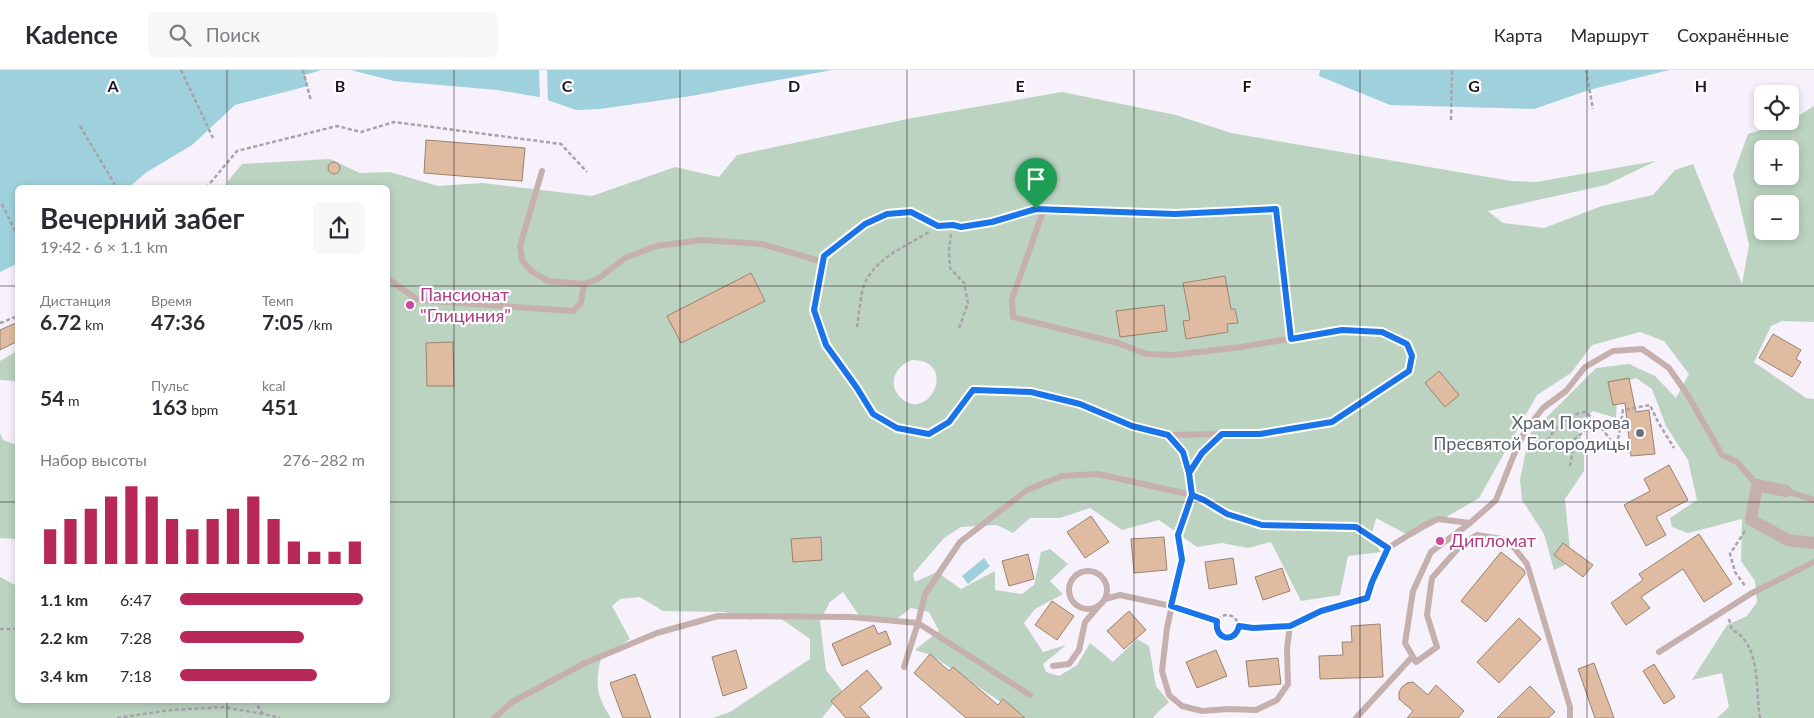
<!DOCTYPE html>
<html lang="ru">
<head>
<meta charset="utf-8">
<style>
	:root { --surface:#fff; --page:#f7f7f7; --text:#2b2b33; --muted:#7c7c81; --line:#e1e1e2; --accent:#b72859 }
	body { margin:0; font-family:Lato,sans-serif; background:var(--page); color:var(--text); height:100vh; display:flex; flex-direction:column; font-size:19px; white-space:nowrap }
	* { box-sizing:border-box; margin:0 }
	p { font-size:16px; color:var(--muted) }
	.icon { flex:none; width:28px; height:28px; fill:none; stroke:currentColor; stroke-width:2; stroke-linecap:round; stroke-linejoin:round }
	.map { position:relative; flex:1; overflow:hidden }
	.drawer { position:absolute; left:15px; top:115px; width:375px; height:518px; display:flex; flex-direction:column; background:var(--surface); border-radius:8px; box-shadow:0 2px 8px #0003 }
	.drawer>* { flex:none }
	.tools { position:absolute; left:1754px; top:15px; display:grid; gap:10px }
	.tools a { display:grid; place-items:center; width:45px; height:45px; border-radius:8px; background:var(--surface); box-shadow:0 2px 8px #0003; font-size:25px }
	.pin { position:absolute; display:grid; place-items:center; width:42px; height:42px; color:#fff; margin:-51px -21px; border-radius:50% 50% 50% 0; rotate:-45deg; box-shadow:0 0 5px #0007 }
	.pin .icon { rotate:45deg }
	.round { display:grid; place-items:center; flex:none; width:52px; height:52px; border-radius:8px; background:var(--page) }
	.headline { display:flex; align-items:center; justify-content:space-between; height:85px; padding:0 25px }
	h1 { font-size:28px; font-weight:700; line-height:38px }
	.stats { display:grid; grid-template-columns:repeat(3,1fr); gap:8px; height:85px; padding:5px 25px }
	.stats div { display:grid; align-content:center }
	.stats b { font-size:21px; font-weight:700 }
	.stats small { font-size:14px; font-weight:400 }
	.stats p { font-size:14px }
	.chart { height:140px; padding:10px 25px }
	.chart p { display:flex; justify-content:space-between }
	.chart svg { width:100%; height:90px; margin-top:5px; stroke:var(--accent); stroke-width:6 }
	ul { padding:0 25px; list-style:none; font-size:16px }
	li { display:grid; grid-template-columns:80px 60px 1fr; align-items:center; height:38px }
	li i { height:12px; border-radius:6px; background:var(--accent) }
	header { display:flex; align-items:center; gap:30px; box-sizing:border-box; height:70px; padding:0 25px; background:var(--surface); border-bottom:1px solid var(--line) }
	header strong { font-size:24px }
	nav { display:flex; gap:28px; margin-inline-start:auto; font-size:18px }
	.search { width:350px; height:45px; background:var(--page); display:flex; align-items:center; gap:12px; box-sizing:border-box; padding:0 18px; border-radius:8px; color:var(--muted); font-size:19px }
	.map>svg:first-child { display:block }
	.green { fill:#bcd3c1; fill-rule:evenodd }
	.water { fill:#9fd1dd }
	.pier { fill:#f7f1fb }
	.building { fill:#dfbca1; stroke:#9a826f }
	.lines { fill:none; stroke-linecap:round; stroke-linejoin:round }
	.path { stroke:#a8a2ab; stroke-width:2.5; stroke-dasharray:4 2.5; stroke-linecap:butt }
	.service { stroke:#c5b0ad; stroke-width:6 }
	.minor { stroke:#c5b0ad; stroke-width:12 }
	.route-casing { stroke:#fff; stroke-width:10 }
	.route { stroke:#1a73e8; stroke-width:6 }
	.grid { fill:none; stroke:#1c161f; stroke-width:1; stroke-opacity:0.55 }
	.hotel-dot { fill:#d1479c; stroke:#fff; stroke-width:2 }
	.worship-dot { fill:#6b7280; stroke:#fff; stroke-width:2 }
	.labels { text-anchor:middle; stroke-width:4.5; stroke-linejoin:round; paint-order:stroke }
	.hotel-label { font-size:18px; fill:#b23c85; stroke:#fff; text-anchor:start }
	.worship-label { font-size:18px; fill:#5b616d; stroke:#fff; text-anchor:end }
	.grid-label { font-size:16px; text-anchor:middle; font-weight:bold; fill:#1c161f; stroke:#fff; stroke-width:4.5; stroke-linejoin:round; paint-order:stroke }
</style>
</head>
<body>
<header>
<strong>Kadence</strong>
<div class="search"><svg class="icon" aria-label="search" viewBox="0 0 24 24"><circle cx="10" cy="10" r="6"/><path d="M15 15l6 6"/></svg>Поиск</div>
<nav><a>Карта</a><a>Маршрут</a><a>Сохранённые</a></nav>
</header>
<div class="map">
<svg width="1814" height="648" viewBox="0 0 1814 648">
	<rect width="100%" height="100%" fill="#f7f1fb"/>
	<!-- green -->
	<path class="green" d="M1062 22 1176 45 1231 63 1511 111 1536 112 1656 91 1606 115 1488 141 1503 153 1544 158 1602 136 1653 125 1675 100 1693 94 1742 214 1749 175 1733 105 1748 64 1790 51 1814 36V252L1782 251 1771 256 1754 292 1806 328 1814 329V648H1717L1729 637 1722 603 1692 610 1727 555 1747 546 1757 532 1755 511 1741 491 1742 449 1688 463 1672 457 1670 448 1697 430 1688 390 1666 356 1652 319 1636 308 1618 314 1616 348 1593 341 1576 356 1584 375V401L1565 429 1570 480 1565 495 1554 500 1544 464 1522 430 1520 410 1529 365 1596 298 1629 294 1655 306 1676 328 1689 304 1664 271 1640 262 1592 275 1571 303 1537 325 1479 428 1412 467 1376 448 1371 467 1381 482 1348 486 1340 525 1301 531 1271 472 1248 478 1222 473 1197 477 1159 450 1122 460 1090 438 1060 448H1030L1013 463 997 455 961 457 944 468 913 504 915 512 937 502 961 519 995 501V520L1022 524 1034 515 1041 482 1050 479 1068 494 1050 511 1063 524 1035 539 1024 553 1043 582 1066 575 1043 594 1046 602 1059 606 1077 595 1090 573 1113 592 1137 569 1149 576 1156 616 1169 632 1154 646V648H1022L1017 643 931 585 915 580 939 561 929 542 911 538 895 550H862L843 522 830 532 820 551 826 600 843 622 822 648H713L730 642 810 589V569L773 543 750 550 724 542 663 541 640 527 620 529 612 536 630 569 601 588C595 613 596 626 611 648H0V507L17 516 18 630H388V118L227 117 228 111 242 94 330 89 360 103 390 102 438 116 483 113 592 126 675 97 719 107 737 85 912 48ZM1762 79H1790V106H1762ZM1762 134H1790V161H1762ZM751 204 765 231 681 273 668 246ZM1225 206 1231 239H1235L1238 253 1227 254 1228 262 1186 269 1183 251 1190 250 1183 213ZM427 273H453L427 316ZM912 290C960 290 928 357 899 326 887 312 897 295 912 290Z
		M17 281V311L0 310V291Z
		M0 363 3 370 17 375V469L0 468Z"/>
	<!-- water -->
	<path class="water" d="M0 0H321L305 5 308 16 235 35 192 75 147 102 129 117 18 118 17 194 0 202Z
		M351 0H832L691 26 600 39 576 40 539 27 497 20 394 11Z
		M1320 0H1669L1589 20 1534 39 1390 35 1319 6Z
		M984 488 990 496 968 514 962 506Z"/>
	<!-- pier -->
	<path class="pier" d="M539 0H547L548 32 540 30Z"/>
	<!-- building -->
	<path class="building" d="M426 70 525 78 522 111 424 103Z
		M328 98a6 6 0 1 1 12 0a6 6 0 1 1-12 0Z
		M751 203 765 231 681 273 667 246Z
		M1225 206 1231 239H1235L1238 253 1227 254 1228 262 1186 269 1183 251 1190 250 1183 213Z
		M1164 235 1167 261 1120 267 1116 241Z
		M18 252V271L0 280V260Z
		M1773 264 1801 280 1796 289 1801 292 1792 307 1759 288Z
		M453 272 454 316H427L426 273Z
		M1439 301 1459 325 1445 337 1425 313Z
		M1629 308 1636 342 1649 340 1655 384 1631 386 1625 333 1613 335 1608 312Z
		M1669 395 1688 430 1656 447 1666 465 1646 476 1624 435 1650 421 1644 409Z
		M1091 446 1109 472 1085 488 1067 462Z
		M1699 464 1732 514 1704 532 1683 499 1641 527 1650 538 1626 555 1611 533 1643 510 1639 504Z
		M821 467 822 490 793 492 791 469Z
		M1164 467 1167 500 1134 503 1131 469Z
		M1563 473 1593 495 1583 507 1554 485Z
		M1501 482 1524 500 1525 504 1486 552 1461 531Z
		M1028 484 1034 509 1009 516 1002 491Z
		M1233 488 1237 514 1209 519 1205 492Z
		M1282 498 1290 521 1263 530 1255 507Z
		M1052 531 1074 546 1057 570 1035 555Z
		M1129 541 1146 560 1124 579 1107 561Z
		M1519 548 1541 569 1499 613 1477 592Z
		M1380 554 1383 607 1320 609 1319 586 1343 585 1342 572H1352L1351 556Z
		M874 555 878 564 886 561 891 574 842 596 832 574Z
		M736 580 747 618 723 626 712 587Z
		M1216 580 1227 606 1197 618 1186 592Z
		M930 584 949 601 953 597 998 635 1003 629 1025 648H966L914 603Z
		M1278 588 1281 614 1249 617 1246 591Z
		M1594 593 1614 648H1595L1578 599Z
		M1654 594 1675 627 1664 634 1643 601Z
		M867 600 882 618 860 637 870 648H846L831 631Z
		M635 604 651 648H623L610 613Z
		M1413 612 1428 625 1436 615 1464 641 1458 648H1407L1413 641 1399 629V622L1402 617 1407 613Z
		M1530 616 1555 642 1548 648H1497Z"/>
	<g class="lines">
		<!-- path -->
		<path class="path" d="M181 0 213 68
			M303 0 311 31
			M1586 0 1593 39
			M1451 50 1452 0
			M80 56 117 118
			M206 118 237 81 337 56 361 62 394 52 561 74 587 102
			M2 134 18 167
			M951 164 949 180 950 198 964 213 968 233 959 258
			M0 253 18 246
			M857 257C859 244 860 228 864 215 876 187 905 177 929 162
			M1618 369 1623 340 1650 335 1658 352 1674 378
			M1544 376C1555 358 1563 346 1585 342L1596 351 1617 378
			M1570 396 1575 369 1596 351
			M1745 461 1730 484 1735 502 1746 517
			M1181 481 1178 465 1189 434
			M1181 540 1217 551
			M1216 556a11 11 0 1 1 22 0a11 11 0 1 1-22 0Z
			M1729 549 1732 560C1762 574 1755 621 1760 648
			M1239 556 1253 558 1281 557
			M0 559H18
			M254 630 263 644 280 648
			M117 648 171 640 223 637 263 644"/>
		<!-- service -->
		<path class="service" d="M542 101 520 176 522 190 531 201 548 211 584 214 598 209 625 188 656 176 702 170 762 174 823 192
			M1044 139 1012 229 1013 247 1118 273 1146 284 1174 285 1241 277 1342 260 1382 262 1407 274 1412 286 1409 301 1332 352 1260 364H1222L1202 383 1189 403
			M388 209 418 230 573 241 581 233 584 214
			M1222 364 1168 365 1132 356 1080 334 1031 323 973 320 949 352 929 363 897 358 873 344 857 318 826 275 814 240 824 186 865 154 887 144 911 142 938 156 953 155 961 157 992 152 1036 139 1175 144 1276 139 1291 269
			M1168 365 1183 382 1189 403 1192 425
			M1786 421 1814 430
			M1470 453 1431 482 1413 521 1405 573 1416 592 1437 577 1427 545 1432 508 1462 474 1477 465 1508 470 1527 494 1570 637V648
			M1182 490 1167 558 1162 601 1169 625 1182 636 1202 641 1229 639 1256 640 1277 630 1288 614 1287 579 1290 555 1321 541 1367 528 1372 512 1388 478 1423 456 1438 449 1470 453 1496 430 1513 387 1525 361 1543 338 1566 321 1585 297 1613 281 1642 279 1669 298 1687 324 1722 385 1737 392 1757 415
			M1069 520a19 19 0 1 1 38 0a19 19 0 1 1-38 0Z
			M1105 529 1120 525 1171 536
			M1659 582 1752 523 1814 492
			M1053 596 1069 594 1079 580 1085 552 1098 537
			M904 597 918 553 925 524 960 472 1027 420 1062 406 1098 404 1192 425 1204 430 1227 444 1262 455 1356 457 1388 478
			M494 648 512 632 585 593 657 563 718 546 851 547 918 553 1030 625
			M1356 648 1412 587"/>
		<!-- minor -->
		<path class="minor" d="M1786 421 1757 415 1751 450 1788 470 1814 473"/>
	</g>
	<g class="lines">
		<defs>
			<path id="route" d="M1036 139 1175 144 1276 139 1291 269 1342 260 1382 262 1407 274 1412 286 1409 301 1332 352 1260 364H1222L1202 383 1189 403 1192 425 1178 465 1182 490 1171 536 1217 551C1214 570 1235 574 1239 556L1253 558 1290 556 1321 541 1367 528 1372 512 1388 478 1356 457 1262 455 1227 444 1204 430 1192 425 1189 403 1183 382 1168 365 1132 356 1080 334 1031 322 973 320 949 352 929 364 897 358 873 344 857 318 826 275 814 240 824 186 865 154 887 144 911 142 938 156 953 155 961 157 992 152 1036 139"/>
		</defs>
		<!-- route casing -->
		<use href="#route" class="route-casing"/>
		<!-- route -->
		<use href="#route" class="route"/>
	</g>
	<!-- grid -->
	<path class="grid" d="M227 0V118M454 0V648M680 0V648M907 0V648M1134 0V648M1360 0V648M1587 0V648M0 216H18M388 216H1814M0 432H18M388 432H1814M227 630V648"/>
	<!-- markers -->
	<g class="hotel-dot">
		<circle cx="410" cy="235" r="5"/>
		<circle cx="1440" cy="471" r="5"/>
	</g>
	<circle class="worship-dot" cx="1640" cy="363" r="5"/>
	<g class="labels">
		<!-- hotel labels -->
		<g class="hotel-label">
			<text x="420" y="231">Пансионат<tspan x="420" dy="21">"Глициния"</tspan></text>
			<text x="1450" y="477">Дипломат</text>
		</g>
		<!-- worship labels -->
		<g class="worship-label">
			<text x="1630" y="359">Храм Покрова<tspan x="1630" dy="21">Пресвятой Богородицы</tspan></text>
		</g>
	</g>
	<g class="grid-label">
		<text x="113" y="22">A</text>
		<text x="340" y="22">B</text>
		<text x="567" y="22">C</text>
		<text x="794" y="22">D</text>
		<text x="1020" y="22">E</text>
		<text x="1247" y="22">F</text>
		<text x="1474" y="22">G</text>
		<text x="1701" y="22">H</text>
	</g>
</svg>
<div class="tools">
<a><svg class="icon" aria-label="locate" viewBox="0 0 24 24"><circle cx="12" cy="12" r="6"/><path d="M12 2v4M12 18v4M2 12h4M18 12h4"/></svg></a>
<a>+</a>
<a>−</a>
</div>
<div class="pin" style="left:1036px;top:139px;background:#1e9e55"><svg class="icon" aria-label="arrive" viewBox="0 0 24 24"><path d="M6 21V4h12l-3 4 3 4H6"/></svg></div>
<section class="drawer">
<div class="headline"><div><h1>Вечерний забег</h1><p>19:42 · 6 × 1.1 km</p></div><a class="round"><svg class="icon" aria-label="share" viewBox="0 0 24 24"><path d="M12 15V3M7 8l5-5 5 5M5 13v7h14v-7"/></svg></a></div>
<div class="stats">
<div><p>Дистанция</p><b>6.72<small> km</small></b></div>
<div><p>Время</p><b>47:36</b></div>
<div><p>Темп</p><b>7:05<small> /km</small></b></div>
</div>
<div class="stats">
<div><b>54<small> m</small></b></div>
<div><p>Пульс</p><b>163<small> bpm</small></b></div>
<div><p>kcal</p><b>451</b></div>
</div>
<div class="chart"><p><span>Набор высоты</span>276–282 m</p>
<svg viewBox="0 0 160 44" preserveAspectRatio="none"><path d="M5 44V27M15 44V22M25 44V17M35 44V11M45 44V6M55 44V11M65 44V22M75 44V27M85 44V22M95 44V17M105 44V11M115 44V22M125 44V33M135 44V38M145 44V38M155 44V33"/></svg>
</div>
<ul>
<li><b>1.1 km</b>6:47<i style="width:99%"></i></li>
<li><b>2.2 km</b>7:28<i style="width:67%"></i></li>
<li><b>3.4 km</b>7:18<i style="width:74%"></i></li>
</ul>
</section>
</div>
</body>
</html>
